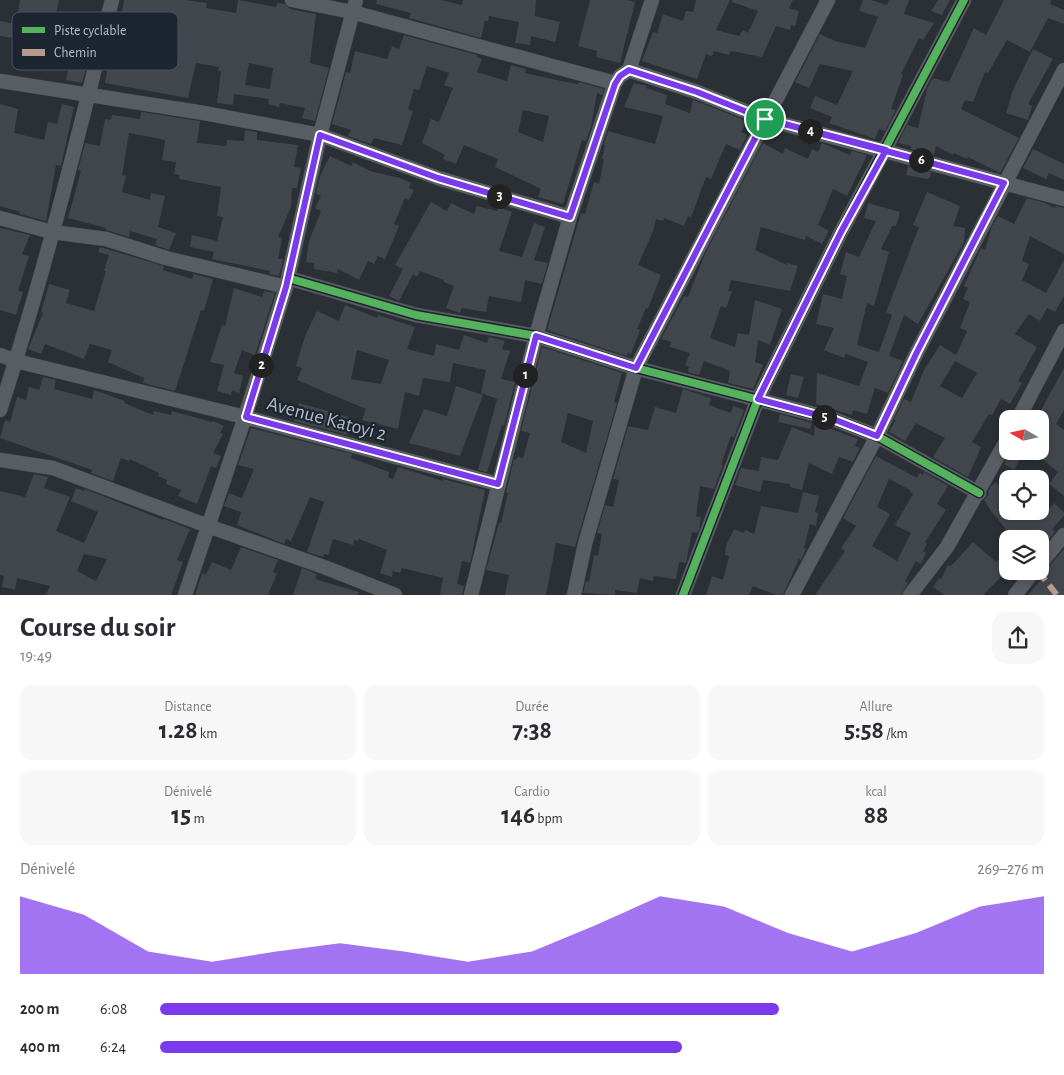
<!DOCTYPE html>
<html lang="fr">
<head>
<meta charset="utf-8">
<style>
	:root { --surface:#fff; --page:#f7f7f7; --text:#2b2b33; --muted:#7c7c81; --accent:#7c3aed }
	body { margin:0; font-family:"Alegreya Sans",sans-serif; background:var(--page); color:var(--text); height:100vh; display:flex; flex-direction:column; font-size:19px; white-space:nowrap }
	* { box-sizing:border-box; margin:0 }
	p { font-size:16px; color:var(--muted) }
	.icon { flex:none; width:28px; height:28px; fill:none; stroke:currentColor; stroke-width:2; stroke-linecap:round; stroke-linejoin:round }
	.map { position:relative; height:595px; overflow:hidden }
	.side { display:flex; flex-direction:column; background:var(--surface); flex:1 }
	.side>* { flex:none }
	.needle { width:32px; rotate:279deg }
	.controls { position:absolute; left:999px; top:410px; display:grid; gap:10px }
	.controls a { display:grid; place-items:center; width:50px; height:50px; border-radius:10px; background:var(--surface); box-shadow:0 2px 8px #0003; font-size:25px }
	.pin { position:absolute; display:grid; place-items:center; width:42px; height:42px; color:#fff; margin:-21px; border:2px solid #fff; border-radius:50%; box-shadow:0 1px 5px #0007 }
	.km { position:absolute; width:25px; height:25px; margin:-12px; border-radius:50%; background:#222; color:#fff; font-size:14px; line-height:25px; text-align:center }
	.round { display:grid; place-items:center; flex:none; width:52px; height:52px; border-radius:15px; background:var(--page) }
	.overview { display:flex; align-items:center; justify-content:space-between; height:85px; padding:0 20px }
	h1 { font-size:28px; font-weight:700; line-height:38px }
	.figures { display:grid; grid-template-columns:repeat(3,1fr); gap:8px; height:85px; padding:5px 20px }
	.figures div { display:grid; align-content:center; border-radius:12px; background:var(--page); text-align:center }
	.figures b { font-size:25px; font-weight:700 }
	.figures small { font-size:14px; font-weight:400 }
	.figures p { font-size:14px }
	.chart { height:140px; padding:10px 20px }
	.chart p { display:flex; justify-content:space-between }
	.chart svg { width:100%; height:90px; margin-top:5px; fill:var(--accent); opacity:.7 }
	ul { padding:0 20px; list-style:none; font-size:16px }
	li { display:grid; grid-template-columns:80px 60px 1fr; align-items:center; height:38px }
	li i { height:12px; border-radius:6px; background:var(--accent) }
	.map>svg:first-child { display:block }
	.building { fill:#42474d; fill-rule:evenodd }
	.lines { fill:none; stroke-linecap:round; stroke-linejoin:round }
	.minor-casing { stroke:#484c51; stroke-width:15 }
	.minor { stroke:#595e64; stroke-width:14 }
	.quiet { stroke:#b69a8f; stroke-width:6; stroke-dasharray:12 6; stroke-linecap:butt }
	.cycleway-casing { stroke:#1d2630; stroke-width:11 }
	.cycleway { stroke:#56b35d; stroke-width:8 }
	.route-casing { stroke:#fff; stroke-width:10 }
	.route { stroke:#7c3aed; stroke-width:6 }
	.labels { text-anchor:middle; stroke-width:4.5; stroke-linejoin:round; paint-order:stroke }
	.street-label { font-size:20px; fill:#b4bcc7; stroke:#1d2630 }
	.key { fill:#1d2630; stroke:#4a535d; stroke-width:1 }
	.key-label { font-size:14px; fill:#b4bcc7 }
</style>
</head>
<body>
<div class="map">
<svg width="1064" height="595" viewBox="0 0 1064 595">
	<rect width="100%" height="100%" fill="#2a3036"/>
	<!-- building -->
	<path class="building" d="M20 0H59L55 18 97 24 82 83 66 80 70 59 55 57 57 45 0 36V21L16 24Z
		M124 0H185L207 3 206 8 236 13 238 0 276 7 277 3 285 4 290 9 316 14 310 63 329 68 315 121 302 118 305 108 280 103 279 107 268 104 269 99 234 94 233 105 217 103 221 71H218L219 67 196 63 188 98 105 83 110 55H107L117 18 121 19ZM249 63 273 68 270 89 245 85Z
		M377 0H441L462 5 463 0H536L535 16 560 22 555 42 531 36 530 45 515 43 519 22 489 16 488 21H485L481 38 409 18 411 13 376 4Z
		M590 0H627L635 2 620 63 596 57 597 51 578 46Z
		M696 0H730L716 30 739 36 743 30 748 33 758 11 732 2V0H793L789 8 799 11 795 26 791 25 790 30 776 26 762 57 731 51 729 55 714 51 712 56 706 54 697 79 642 61 653 32 657 33 663 14 683 21 686 11 693 12Z
		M863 0H871L887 5 889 0H909L904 14 934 23 923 40 919 38 901 74 903 75 891 109 896 110 885 131 879 129 875 139 829 123 832 117 810 108 815 96 837 105 853 71 820 64 809 88 795 82 820 34 835 41 865 48 878 17 859 11Z
		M938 0H950L942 15 931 11Z
		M1004 0H1051L1050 4 1064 10V24L1048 18 1030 52 1007 40 988 73 985 72 973 102 965 100 961 109 1019 138 1000 173 968 157 967 159 954 153 953 155 936 146 934 155 911 149V146L898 143 907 125 918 128 927 89 933 78 949 82 974 28 986 35Z
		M404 35 477 55V57L482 59 477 72 507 81 511 65 526 69 525 73 566 82 578 84 579 82 604 89 602 95 597 93 591 126 586 141 582 140 563 204 538 197 541 189 495 167 498 159 464 145 456 164 443 159 445 155 422 143 431 119 439 122 453 88 444 85 449 73 427 66 419 90 414 89 408 109 413 111 402 145 374 138 371 144 348 136 351 130 332 124 346 72 350 73 355 51 387 59 392 46 399 49ZM523 110 549 116 543 142 518 132Z
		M1033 49 1053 59 1028 104 1032 106 1028 120 1006 113 1013 90Z
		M634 83 647 86 646 88 667 95 665 104 690 113 693 100 747 121 741 132 747 135 740 150 726 144 711 179 706 177 691 217 688 216 684 226 664 218 663 221 656 219 653 231 638 265 661 275 648 309 646 308 637 329 640 330 631 354 628 352 627 356 547 330 581 213 585 214 594 182 599 184 604 159H602L605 145H604L608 131 655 144 663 116 624 107Z
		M0 104 18 109 14 133 44 140 48 122 57 124 62 104 74 107 61 166 56 165 46 221 19 214 20 212 0 206Z
		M141 112 200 121 197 143 226 146 227 140 244 141 245 130 257 132V140L298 145 294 167 301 168 297 188H292L291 207 278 237 282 238 278 259H283L279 276 269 274 270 271 212 259 214 252 190 247 192 235 217 241 223 217 217 216 221 187 179 179 180 175 174 174 176 162 162 160 165 141 161 139 129 133 122 175 126 176 122 192 150 200 151 193 165 196 158 227 176 233 169 250 155 245 157 239 130 231 129 237 106 230V228L68 218 81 171 78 170 85 143 100 146 105 119 111 120 112 115 140 119Z
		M763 143 783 154 785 148 808 159 812 149 818 152 822 143 850 155 852 151 867 155 847 196 833 189 818 225 829 231 822 244 806 236 805 240 761 227 755 250 787 265V263L798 266 790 291 731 280 728 291 732 292 726 308 721 306 710 338 735 347 738 333 749 335 755 300 782 309 770 345 758 340 755 362 763 365 753 389 728 383 730 371 704 361 699 375 688 372 689 367 685 365 690 353 670 347 671 342 661 339 684 296 688 297 705 254Z
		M1033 149 1064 164V180L1049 173 1046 179 1023 168Z
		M330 156 351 166 353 162 370 171 400 178 411 183 409 188 414 190 409 200 405 198 394 224 399 226 385 259 378 256 374 264 368 261 359 280 338 269 337 273 314 269V263L306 262 309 241 321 211 315 208 321 196 316 194 320 176Z
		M908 166 931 172 930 178 927 179 906 175Z
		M927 192 960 206 953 226 965 228 964 242 918 324 904 315 889 356 903 361 888 393 875 388 867 414 853 410 852 415 816 404 817 373 859 386 868 362 846 354 844 358 824 350 834 328 816 324 823 294 842 299 847 276 840 274 846 252 859 257 876 221 864 218 868 203 900 212 896 226H892L881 249 889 252 874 306 867 303 857 345 879 352 892 315 886 312 919 227 913 225Z
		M1027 198 1045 203 1055 208 1056 206 1064 208V254L1030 236 1022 261 1029 264 1022 280 1046 293 1064 260V296L1055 312 1047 308 1040 321 1029 314 1015 334 1037 347 1018 381 1022 383 1010 404 1001 399 992 415 989 414 972 442 981 447 968 477 933 457 945 438 916 423 905 441 889 432 896 420H894L904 399 911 402 924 370 940 345 956 355 967 331 960 328 970 302 963 299 968 288 964 286 981 248 985 250 992 226 998 216 1014 224ZM955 361 977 373 962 398 940 386Z
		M431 202 447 211 451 203 474 214 477 206 497 211 498 207 512 212 499 251 522 257 534 223 545 227 534 260 548 263 542 284 525 280 521 302 489 296 486 312 462 308 460 313 446 308 454 286 444 282V280L420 271 417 277 413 274 399 301 389 296 403 269 395 265Z
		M0 228 30 235 22 254 29 256 18 291 23 292 16 315 0 310Z
		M100 247 164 266 163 270 192 279 194 274 213 279 204 311 201 310 175 391 143 383 144 378 108 362 112 350 90 344 84 359 45 344 41 354 28 349 43 313 41 312 49 284 70 290 66 303 94 311 106 271H104L109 255 98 252Z
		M234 288 262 297 264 291 275 293 255 355 242 350 234 373 243 376 239 393 232 390 231 395 217 391 224 365 210 362 222 325 225 326Z
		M345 305 377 318 378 315 415 327 407 349 434 356 436 344 459 350 464 335 487 343 489 337 505 341 502 349 510 351 501 379 515 382 504 426 502 425 487 472 478 470 497 399 481 393 486 370 453 363 450 382 423 378 419 396 405 392 398 429 362 420 366 409 297 380 302 368 296 366 305 336 317 311 339 321ZM357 350 389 360 381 384 351 379Z
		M542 347 622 373 614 402 617 403 575 547 556 543 546 595H505L509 575 486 570 499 523H501L508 493 506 492 514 459 516 460 517 457 523 458 530 433 521 431ZM568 413 593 421 586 453 561 442Z
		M1064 368V410L1056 424 1064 430V496L1049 484 1058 472 1040 457V412Z
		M791 374 804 377 798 398 786 395Z
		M43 377 56 380 54 389 92 399 94 390 125 401 124 403 153 415 154 411 171 415 172 411 212 422 213 421 224 426 220 433 223 434 213 453 221 456 216 468 211 466 197 504 178 496 181 490 166 484 167 480 158 476 159 473 130 459 129 461 121 458 113 481 91 473 92 470 0 438 5 420 10 422 17 397 26 400 29 387 39 390Z
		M456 386 483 395 460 456 409 443 424 409 447 416Z
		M683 389 711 398 709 405 731 413 733 406 744 410 734 437 731 436 721 465H723L714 489 700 486 696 517H701L699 530 697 533 692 532 686 563 679 562 676 579 654 576 653 581 640 578 637 593 615 590V595L583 593 586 581 589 582 594 555 598 556 602 534 597 533 605 505 613 507 619 480 613 479 628 426 648 430 655 407 676 413Z
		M299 403 352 418 348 435 294 421Z
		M780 414 812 423 810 429 778 422Z
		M815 423 858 439 855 446 860 448 853 462 839 457 832 474 809 463 802 490 790 487V484L763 480 760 492 735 485 741 468 759 471 761 457 778 460 792 427 814 436Z
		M251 428 352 454 351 458 389 472 388 477 393 479 398 467 443 481V479L485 490 470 563 462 561 457 584 464 586 462 595H440L443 578 402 568 400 573 393 571 392 577 380 573 387 550 359 539 358 541 354 540 353 545 333 539 328 555 324 554 323 557 307 552 324 502 310 497 291 541 286 539 284 544 237 525 241 512 224 506 229 493 242 498 254 469 238 465Z
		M1011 451H1025L1014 470 1004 464Z
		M876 456 917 478 920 473 923 475 924 472 948 486 937 504 946 510 925 542 927 544 923 551 926 553 921 564 916 561 905 581 908 583 901 595H815L845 551 841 548 856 526 843 518ZM889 479 910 490V492L913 494 895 525 911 533 897 561 872 546 890 514 877 507Z
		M34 474 48 477 44 488 70 497 56 531 84 543 98 512 71 501 76 488 84 491 85 489 163 520 164 519 190 529 177 560 183 562 171 595H46L50 586 17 578 15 590 2 587 4 576 0 575V491L25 497ZM84 554 107 559 96 581 77 571Z
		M996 482 1008 497V511H1047L1054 503 1064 512V516L1052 529 1055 532 1045 544 1036 532 1027 539H1014L991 511 984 500 989 494 988 492 991 486Z
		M803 492 819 496 815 512 818 513 816 526 810 524 804 548 806 549 801 560 799 559 783 595H777L753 586 749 595H706L712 576 723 580 729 556 725 555 726 546 734 529 744 533 745 530 754 534 761 506 798 513Z
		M973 542 996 562 1008 552V570L983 595H945L933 587 939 578 941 579 948 565 951 566Z
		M241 547 278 560 273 572 277 574 268 595H195L202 573 206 575 212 562 231 570Z
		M1064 549V595H1028L1047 572 1045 571Z
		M302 568 317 574 315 579 359 592 358 595H293Z"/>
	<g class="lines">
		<defs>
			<path id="minor" d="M292 0 352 12 615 83
				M629 70 697 92 765 119 1064 199
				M0 81 204 113 320 135 438 178 570 217
				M0 218 52 232 106 239 166 258 286 287
				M288 278 416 315 536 336 636 368 833 419 877 436 979 493
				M0 355 16 361 245 417 498 484
				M0 410C44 275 78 137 112 0
				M1018 419 1064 331
				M0 460 53 468 208 526 324 567 395 595
				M1040 564 1064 535
				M185 595 245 417 286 287 320 135 356 0
				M471 595 536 336 570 217 615 83 620 76 629 70 652 0
				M574 595 585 544 636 368 828 0
				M683 595 758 399 841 232 964 0
				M792 595 877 436 917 352 1064 70
				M910 595 947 547 1008 438
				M1015 595 1034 571"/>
		</defs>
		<!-- minor casing -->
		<use href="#minor" class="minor-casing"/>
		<!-- minor -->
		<use href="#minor" class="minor"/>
		<!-- quiet -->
		<path class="quiet" d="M1038 571 1057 595"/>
		<defs>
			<path id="cycleway" d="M288 278 416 315 536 336 636 368 833 419 877 436 979 493
				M683 595 758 399 841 232 964 0"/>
		</defs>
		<!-- cycleway casing -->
		<use href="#cycleway" class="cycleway-casing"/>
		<!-- cycleway -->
		<use href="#cycleway" class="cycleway"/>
	</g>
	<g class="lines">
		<defs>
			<path id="route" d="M765 119 636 368 536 336 498 484 246 417 286 287 320 135 438 178 570 217 615 84 620 76 629 70 697 92 765 119 886 150 841 232 758 399 833 419 877 436 917 352 1004 183C925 161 845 140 765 119"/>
		</defs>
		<!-- route casing -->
		<use href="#route" class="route-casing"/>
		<!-- route -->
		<use href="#route" class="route"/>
	</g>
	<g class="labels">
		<!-- street labels -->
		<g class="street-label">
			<text transform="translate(327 418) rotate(15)" y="7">Avenue Katoyi 2</text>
		</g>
	</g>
	<!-- legend -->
	<rect x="12" y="12" width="166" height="58" rx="8" class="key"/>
	<rect x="22" y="27" width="23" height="6" fill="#56b35d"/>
	<rect x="22" y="49" width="23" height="7" fill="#b69a8f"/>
	<g class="key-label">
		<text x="54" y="35">Piste cyclable</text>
		<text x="54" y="57">Chemin</text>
	</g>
</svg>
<div class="controls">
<a><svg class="needle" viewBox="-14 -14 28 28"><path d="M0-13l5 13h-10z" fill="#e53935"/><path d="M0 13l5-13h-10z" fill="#7c7c81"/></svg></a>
<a><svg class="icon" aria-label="locate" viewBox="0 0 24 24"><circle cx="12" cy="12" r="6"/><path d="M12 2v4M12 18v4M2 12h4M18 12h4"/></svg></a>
<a><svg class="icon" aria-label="layers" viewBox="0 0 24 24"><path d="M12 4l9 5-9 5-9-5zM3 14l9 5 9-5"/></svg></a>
</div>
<div class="pin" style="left:765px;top:119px;background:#1e9e55"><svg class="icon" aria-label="arrive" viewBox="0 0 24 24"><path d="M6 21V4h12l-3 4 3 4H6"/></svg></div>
<b class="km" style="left:525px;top:375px">1</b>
<b class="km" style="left:261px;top:365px">2</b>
<b class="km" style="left:499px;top:196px">3</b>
<b class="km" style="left:810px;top:131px">4</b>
<b class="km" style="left:824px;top:417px">5</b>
<b class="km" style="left:921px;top:160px">6</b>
</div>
<section class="side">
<div class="overview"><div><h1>Course du soir</h1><p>19:49</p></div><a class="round"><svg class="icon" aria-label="share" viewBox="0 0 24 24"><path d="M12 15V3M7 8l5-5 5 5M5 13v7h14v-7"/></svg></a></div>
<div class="figures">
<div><p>Distance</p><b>1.28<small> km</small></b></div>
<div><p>Durée</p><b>7:38</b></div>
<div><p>Allure</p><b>5:58<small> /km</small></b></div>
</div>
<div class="figures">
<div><p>Dénivelé</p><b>15<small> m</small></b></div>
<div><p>Cardio</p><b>146<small> bpm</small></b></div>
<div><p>kcal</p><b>88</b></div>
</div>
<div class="chart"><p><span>Dénivelé</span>269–276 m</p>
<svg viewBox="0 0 160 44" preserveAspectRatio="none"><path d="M0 44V6L10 15L20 33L30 38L40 33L50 29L60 33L70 38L80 33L90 20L100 6L110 11L120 24L130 33L140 24L150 11L160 6V44z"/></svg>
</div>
<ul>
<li><b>200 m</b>6:08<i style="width:70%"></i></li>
<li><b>400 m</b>6:24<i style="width:59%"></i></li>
</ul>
</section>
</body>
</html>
